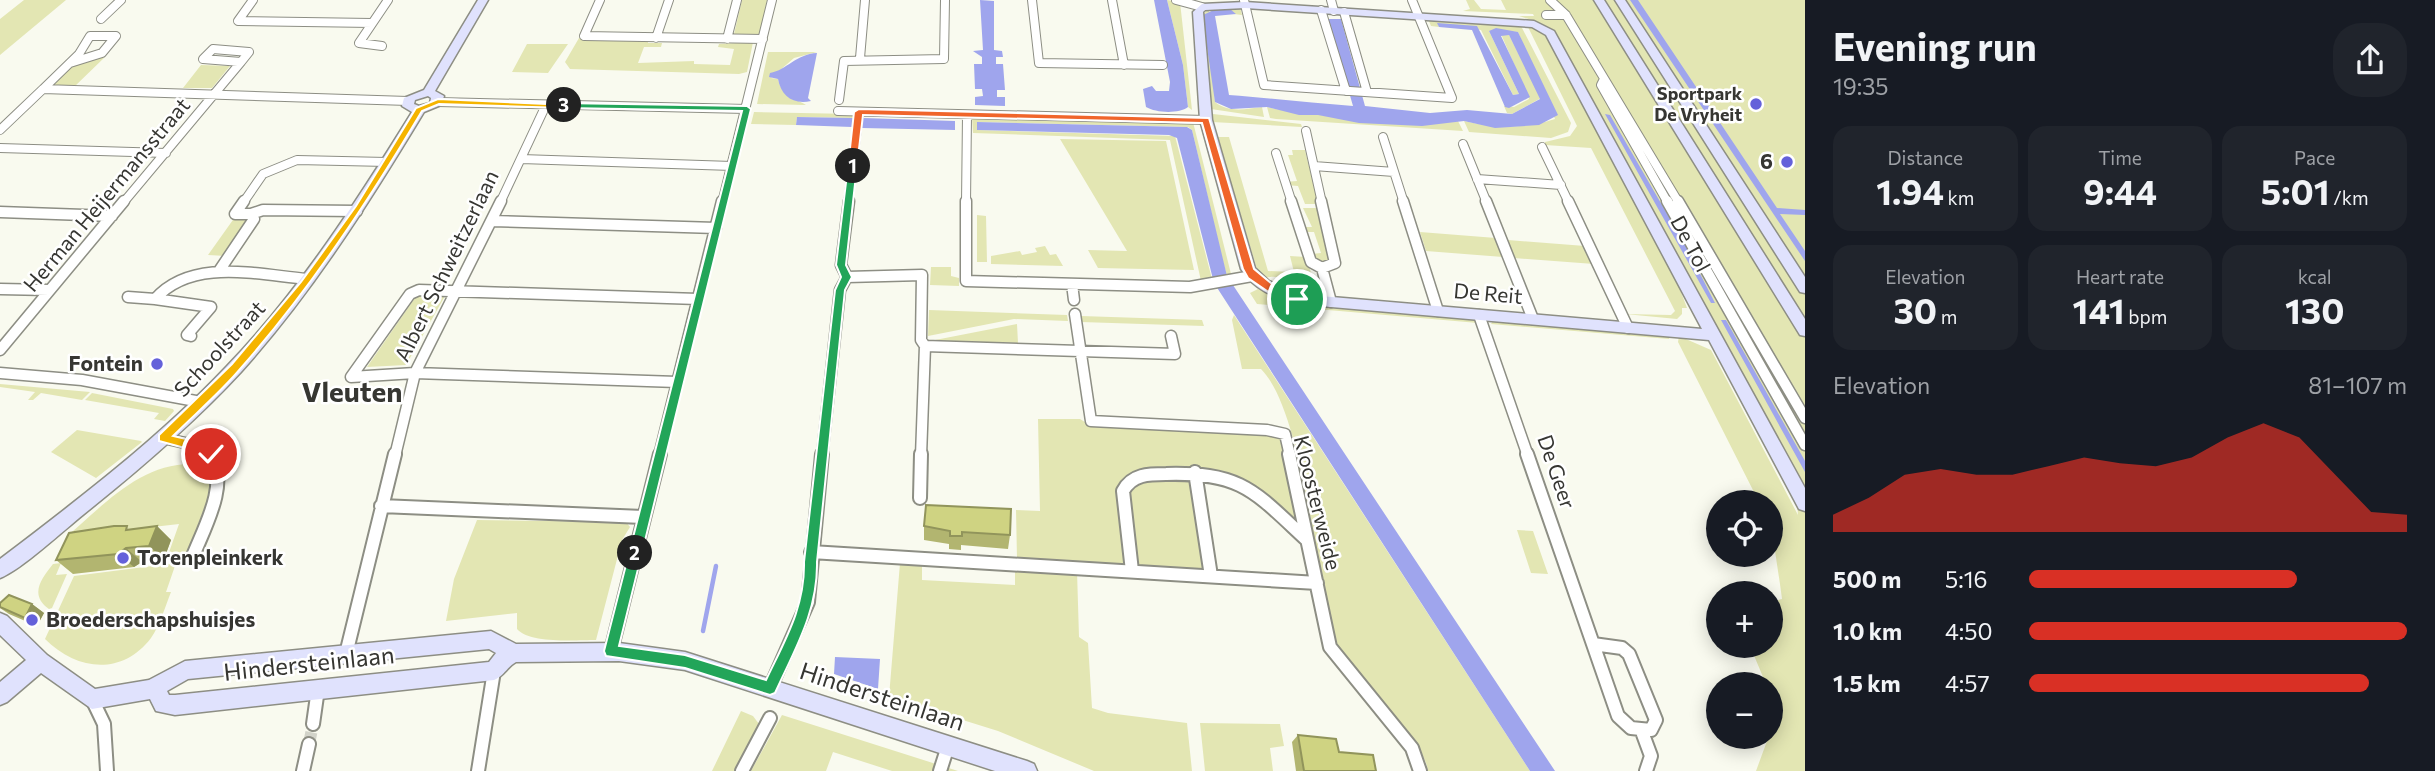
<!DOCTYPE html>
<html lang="en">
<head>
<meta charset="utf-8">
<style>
	:root { --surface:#171b24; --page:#20242c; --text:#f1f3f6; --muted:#9ea1a6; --accent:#d93025 }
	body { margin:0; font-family:Commissioner,sans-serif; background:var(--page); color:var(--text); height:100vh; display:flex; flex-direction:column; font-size:26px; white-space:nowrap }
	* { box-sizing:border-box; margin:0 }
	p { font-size:23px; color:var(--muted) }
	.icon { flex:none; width:38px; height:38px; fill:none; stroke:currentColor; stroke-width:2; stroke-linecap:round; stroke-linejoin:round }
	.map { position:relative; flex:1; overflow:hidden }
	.sheet { display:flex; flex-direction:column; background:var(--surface); width:630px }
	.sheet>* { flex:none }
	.fabs { position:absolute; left:1706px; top:490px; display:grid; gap:14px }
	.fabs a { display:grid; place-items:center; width:77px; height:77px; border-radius:50%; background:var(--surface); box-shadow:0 4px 18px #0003; font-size:35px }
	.pin { position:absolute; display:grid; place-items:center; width:60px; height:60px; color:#fff; margin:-30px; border:4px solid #fff; border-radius:50%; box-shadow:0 2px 7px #0007 }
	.km { position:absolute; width:35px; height:35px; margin:-18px; border-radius:50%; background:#222; color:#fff; font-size:19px; line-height:35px; text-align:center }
	.round { display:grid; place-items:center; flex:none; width:74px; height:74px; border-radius:28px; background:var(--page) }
	.head { display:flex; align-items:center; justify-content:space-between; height:119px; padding:0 28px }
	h1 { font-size:38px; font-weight:700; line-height:52px }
	.figures { display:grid; grid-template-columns:repeat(3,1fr); gap:10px; height:119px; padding:7px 28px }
	.figures div { display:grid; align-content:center; border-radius:18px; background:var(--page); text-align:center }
	.figures b { font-size:35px; font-weight:700 }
	.figures small { font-size:19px; font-weight:400 }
	.figures p { font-size:19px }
	.chart { height:196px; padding:14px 28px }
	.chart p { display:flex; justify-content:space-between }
	.chart svg { width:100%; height:126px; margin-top:7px; fill:var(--accent); opacity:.7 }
	ul { padding:0 28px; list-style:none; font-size:23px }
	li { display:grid; grid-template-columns:112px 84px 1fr; align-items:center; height:52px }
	li i { height:18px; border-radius:9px; background:var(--accent) }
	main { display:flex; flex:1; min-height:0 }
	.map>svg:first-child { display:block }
	.green { fill:#e3e6b3 }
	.water { fill:#9fa5ed }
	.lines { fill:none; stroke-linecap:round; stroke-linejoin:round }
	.stream { stroke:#9fa5ed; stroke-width:4.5 }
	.street-tunnel { stroke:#d2d3c9; stroke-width:12; stroke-dasharray:12 6; stroke-linecap:butt }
	.street-far2-casing { stroke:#8d8e84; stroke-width:10 }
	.street-far1-casing { stroke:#8d8e84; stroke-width:13 }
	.street-casing { stroke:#8d8e84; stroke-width:16 }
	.secondary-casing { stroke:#8d8e84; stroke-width:3 }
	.street-far2 { stroke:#fff; stroke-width:8 }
	.street-far1 { stroke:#fff; stroke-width:10 }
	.street { stroke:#fff; stroke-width:12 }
	.secondary { fill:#e0e2fd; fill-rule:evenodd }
	.wall { fill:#b2b570 }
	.shaded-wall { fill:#91945b }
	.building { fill:#cfd382; stroke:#91945b; stroke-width:2 }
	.split-1 { fill:#f0652b; stroke:#fff; stroke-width:2 }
	.split-2 { fill:#22a559; stroke:#fff; stroke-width:2 }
	.split-3 { fill:#22a559; stroke:#fff; stroke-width:2 }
	.split-4 { fill:#f5b400; stroke:#fff; stroke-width:2 }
	.poi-dot { fill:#6461da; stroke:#fff; stroke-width:2.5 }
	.labels { text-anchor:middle; stroke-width:5; stroke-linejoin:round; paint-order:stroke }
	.far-poi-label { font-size:18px; font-weight:bold; fill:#363632; stroke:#fff; text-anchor:end }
	.poi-label { font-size:21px; font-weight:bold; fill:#363632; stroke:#fff; text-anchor:end }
	.street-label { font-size:21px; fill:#363632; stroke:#fff }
	.near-street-label { font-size:24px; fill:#363632; stroke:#fff }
	.district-label { font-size:28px; font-weight:bold; fill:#363632; stroke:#fff }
</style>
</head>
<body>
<main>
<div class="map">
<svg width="1805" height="771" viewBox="0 0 1805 771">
	<rect width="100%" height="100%" fill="#f9faef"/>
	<!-- green -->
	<path class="green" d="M24 0H66L0 55V19Z
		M742 0H767L760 35 734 34Z
		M1167 0 1180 2 1192 110 1188 107 1183 65Z
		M1466 0H1474L1481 9 1506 10 1501 0H1805V771H1756L1774 722 1771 684H1766L1750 646H1771V602L1782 599C1778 566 1771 535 1771 502H1759L1678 342 1679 336 1711 350 1798 515 1797 504 1662 245 1603 141 1672 268 1687 308H1682V314L1677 319 1625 314 1671 315 1675 311 1591 148 1545 145V142L1570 136 1577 126 1527 25 1541 30 1538 22 1519 16H1534L1533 14 1463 11 1470 9Z
		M1240 7 1242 15 1209 11 1215 102C1228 113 1246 109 1262 107L1264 117 1211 109 1201 15 1208 10Z
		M1428 19 1521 26 1571 123 1568 132 1551 138 1469 132 1464 121C1493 128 1526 129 1555 119L1518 32 1489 31 1519 94 1513 95 1481 30 1438 24 1439 27 1431 26Z
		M1501 34 1509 35 1541 98 1512 114 1507 113 1504 106 1514 107 1529 99Z
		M579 38 648 40V43H662L661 47H644L638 63 694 61V64L730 65 734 49 718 47 719 44 753 42 747 72 739 74 570 69 565 62Z
		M527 44H568L548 73 512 72Z
		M768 52H817L794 58 771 78 778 79C782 98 796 98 806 105L757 104Z
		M105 57 74 87 53 86 73 65Z
		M201 65 230 66 212 88H183Z
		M1267 107C1288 112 1302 112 1321 115 1367 122 1412 128 1458 121L1463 131 1276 119 1270 118Z
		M754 112 853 114V118L797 117 796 125 751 124Z
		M1213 114 1301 124 1302 127 1212 122Z
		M972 117 1193 122 1231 274 1227 276 1222 258 1192 130 1188 127 977 122V130L1175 136 1212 279 1201 281 1170 140 973 133Z
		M1217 137H1229L1268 271 1294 272 1290 256 1306 257 1312 276 1318 277 1322 289C1303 289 1283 272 1265 278L1257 269Z
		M1060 139 1166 141 1194 270 1098 268 1088 250 1127 251Z
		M1292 150H1305L1318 204H1305L1298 186 1286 185 1285 182 1297 181 1288 155H1293Z
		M1303 208H1319L1330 259 1325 263 1313 259 1311 254 1321 253 1314 232H1302L1300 227H1312Z
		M977 215 986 216 987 262H977Z
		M235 217 248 218V224L226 256 208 255Z
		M1420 232 1496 238 1503 257 1426 251Z
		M1508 240 1585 246 1594 264 1514 258Z
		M1045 246 1050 255 1056 254 1063 266 991 264V256L1020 251 1022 255 1037 252 1035 248Z
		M931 267H951V276L959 278V286L930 285Z
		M1258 289 1280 298 1474 318 1478 323 1257 304 1250 293Z
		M417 295 445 296 406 365 367 367Z
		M929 310 1067 315 1068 321 1014 319 928 336Z
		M1234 315 1530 771H1428C1424 741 1373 693 1353 668 1347 661 1337 652 1334 643 1316 577 1303 411 1261 369H1242L1232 320Z
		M1081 316 1202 320 1204 326 1081 322Z
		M1493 321 1672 335 1669 339 1491 324Z
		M1017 324 1018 343 930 341Z
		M0 384 90 392 82 400 41 393 33 400H28L35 392 0 387Z
		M92 393 173 409 174 411 165 421 154 419 159 413 85 400Z
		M1038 419H1080L1088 424 1272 433 1280 439 1303 533C1231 460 1221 463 1124 483L1129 566 1017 559 1016 510 1040 511Z
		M77 430 141 441 142 442 96 478 51 452Z
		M191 464 206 472 212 488 186 556 167 558 179 524 66 537C103 506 139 464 191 464Z
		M1190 476 1206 573 1135 568 1128 495 1135 482Z
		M477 520 626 522 630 527 622 540 596 640C577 640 530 644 517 629V613L446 621 454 579Z
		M1517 530 1533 531 1548 574 1531 573Z
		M61 563 56 575 67 574 52 608 49 609C29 595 41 579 53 564Z
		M176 563 166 592H171C165 607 160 625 151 638 121 677 76 670 45 639L74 576Z
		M900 563H922V580L1015 585V568L1077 571 1079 637 1088 643 1092 708 1108 713 1187 723 1192 771H1094L998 731 889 697Z
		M741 711 753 716 759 724 736 771H712Z
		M782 715 958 771H892L833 752 826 771H751Z
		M1200 723 1280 724 1284 746 1270 748 1273 771H1205Z"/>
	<!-- water -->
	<path class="water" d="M980 0 994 1V50L1002 51 1003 57H996V64H1003L1005 90H997V97H1005V106L975 105V97L983 96 982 89H975L974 64H982V57L973 51 983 50Z
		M1154 0H1167L1183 65 1188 107C1179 114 1156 113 1146 107L1143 89 1152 86 1156 91H1169L1170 82Z
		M1630 0H1638L1777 208 1805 210V215L1780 214 1805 251V261Z
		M1216 9H1230L1236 14 1215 16 1229 95C1268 98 1313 103 1353 106L1328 19H1341L1365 106 1430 113 1467 110 1512 114 1540 99 1509 35 1501 36 1530 97 1509 108 1505 107 1472 30 1439 27 1437 23 1477 26 1513 95 1519 94 1489 31 1496 28 1518 32 1558 115 1539 125 1495 128 1464 121 1422 126 1359 123 1318 115H1299L1267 107 1231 109 1215 102 1203 20V15Z
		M817 53 808 98 811 101C793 105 781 96 778 79L769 77 770 73C787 70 796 54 817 53Z
		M1605 114 1610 115 1688 250 1715 303H1711Z
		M797 117 853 118 852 127 796 125Z
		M863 118 955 121V130L862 128Z
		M977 122 1187 127 1192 130 1227 276 1555 771H1530L1214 283 1177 138 1169 135 977 130Z
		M1721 320H1726L1805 461V472Z
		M835 657 880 659 878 689 834 674Z"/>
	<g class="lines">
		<!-- stream -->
		<path class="stream" d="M703 631 716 566"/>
		<!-- street-tunnel -->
		<path class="street-tunnel" d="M309 744 313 724"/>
		<defs>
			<path id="street-far2" d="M253 0 238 21 372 23
				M600 0 584 36 763 39
				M1032 0 1039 63 1163 65
				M1112 0 1124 65
				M1176 0 1202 7
				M1244 0 1264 85 1452 98 1412 0
				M1331 0 1334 11
				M1550 0 1566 15 1679 203
				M1321 10 1346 91
				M1344 12 1367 92
				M1546 15H1566
				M101 19 121 0
				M656 38 669 0
				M727 39 737 0
				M382 46 359 43 388 0
				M213 49 249 52 241 62 203 59Z
				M860 58 865 0
				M70 63 102 53 116 36H90L79 54 43 89 408 101
				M1603 81 1601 85 1668 203
				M839 100 844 61 944 59 945 0
				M438 102 746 109
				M838 111 1206 120
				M0 130 43 89
				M1306 131 1322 203
				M1383 137 1404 203
				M1463 144 1487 203
				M1542 147 1569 203
				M0 148 166 153
				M1276 153 1292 203
				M521 159 732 166
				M1314 166 1394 172
				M1477 179 1561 185
				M123 203 241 62
				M243 203 263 174 297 160 387 162
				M500 203 546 105
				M722 203 772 0
				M848 203 859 112
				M966 203 967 115"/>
			<path id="street-far1" d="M966 201V281L1190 287 1252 276
				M1291 201 1311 262 1322 268
				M1321 201 1335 263 1322 268 1331 302
				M1403 201 1438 311
				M1486 201 1533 319
				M1568 201 1628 328
				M1667 201 1805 445
				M1678 201 1805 418
				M0 212 112 216
				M251 214 263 210 357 211
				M492 221 716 228
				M219 271 254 219 251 214H235L244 201
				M847 277 922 275 921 340 925 346 1175 354 1171 336
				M847 277 841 265 849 201
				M1072 284 1074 300
				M0 289 49 290
				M128 297 155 299
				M1075 314 1091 421 1267 430 1285 434 1290 456
				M1479 315 1528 456
				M191 336 187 335 211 307 155 299C192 257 259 275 307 279
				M0 350 124 201
				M0 373 82 380 201 402
				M677 382 415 373 351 377 410 294 419 290 698 299
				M163 438 194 445 212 456
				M395 456 415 373 501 201
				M659 456 722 201
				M822 456 840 290 847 277
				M921 456 925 346"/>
			<path id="street" d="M1289 454 1330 647 1412 748 1420 771
				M1527 454 1618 716 1631 728 1641 729 1651 756 1646 771
				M1195 472 1211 576
				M920 498 921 454
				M381 506 643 517
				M811 552 1317 583
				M193 556C205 526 229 484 211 454
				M1132 571 1123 491C1132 474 1149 474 1166 474 1242 472 1254 491 1307 540
				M1593 644 1622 648 1629 654 1656 720 1651 730 1641 729
				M611 651 660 454
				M346 654 395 454
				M770 688 808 602 822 454
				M92 699 104 724 107 771
				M313 724 318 689
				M303 771 309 744
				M478 771 494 671
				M742 771 770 718
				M940 771 948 746"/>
			<path id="secondary" d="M478 0H488L435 91 444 96 441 105 424 112C369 203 312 293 241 372 193 424 139 470 84 514 64 530 21 570 0 578V559C79 499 159 438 227 366 300 290 357 201 412 112L402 106 404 98 424 90ZM428 96 431 98 430 103 419 106 414 104 415 100Z
				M1594 0H1604L1805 319V336L1800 335Z
				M1615 0H1625L1805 277V293L1800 292Z
				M1245 2 1534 21 1554 31 1805 488V511L1799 509 1709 340 1297 304C1274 297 1254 290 1241 269L1200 120 1193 12 1202 4ZM1245 8 1532 27 1546 35 1702 329 1297 294 1269 281 1255 268 1212 120 1203 12 1205 10Z
				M0 613 7 616 47 655 95 689 149 680 185 661 491 631 516 644 619 643 685 652 1027 761 1034 764 1037 771H995L685 670 619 661 516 662C507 667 504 676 494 680L175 715 156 711 150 699 92 709 41 673 7 702 0 705V682L26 660 0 635ZM489 649 496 653 489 662 175 695H169L167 691 188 679Z"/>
		</defs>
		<!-- street-far2 casing -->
		<use href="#street-far2" class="street-far2-casing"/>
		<!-- street-far1 casing -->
		<use href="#street-far1" class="street-far1-casing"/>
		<!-- street casing -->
		<use href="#street" class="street-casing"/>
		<!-- secondary casing -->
		<use href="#secondary" class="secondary-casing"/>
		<!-- street-far2 -->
		<use href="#street-far2" class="street-far2"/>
		<!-- street-far1 -->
		<use href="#street-far1" class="street-far1"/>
		<!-- street -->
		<use href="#street" class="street"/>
		<!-- secondary -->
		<use href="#secondary" class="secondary"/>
	</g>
	<!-- wall -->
	<path class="wall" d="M157 526 171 540 164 559 142 562 134 567 73 574 56 560 131 529Z
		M924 526 1010 535 1008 549 961 545V550L949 549V544L924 540Z
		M0 603 32 604 44 613 37 626 9 614 0 608Z
		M1298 735 1339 752 1376 771H1296L1292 742Z"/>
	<!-- shaded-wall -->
	<path class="shaded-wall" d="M157 526 171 540 164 559 149 546Z
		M126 548 142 562 134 567 118 554Z
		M32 604 44 613 37 626 25 618Z"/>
	<!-- building -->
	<path class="building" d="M926 505 1011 509 1010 535 962 532V536H950V531L924 526Z
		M114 526H127L126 530 157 526 149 546 126 548 118 554 56 560 69 533Z
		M9 595 32 604 25 618 0 607V603Z
		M1298 735 1336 739 1339 752 1373 755 1376 771H1304Z"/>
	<!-- split-1 -->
	<path class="split-1" d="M859 109 1209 118 1254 269 1277 288 1303 299 1297 302 1270 293 1248 278 1243 269 1202 123 863 115 857 166 853 169 848 166 854 112Z"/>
	<!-- split-2 -->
	<path class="split-2" d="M853 163 857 166 846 265 852 277 845 290 817 562C818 611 795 649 775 693L770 695 685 668 606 656 604 651 629 553 635 548 642 553 619 646 685 655 766 680C785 640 805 607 804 562L835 290 841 277 836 265 848 166Z"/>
	<!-- split-3 -->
	<path class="split-3" d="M561 103 747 106 751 109 642 553 635 559 629 553 742 111 564 108Z"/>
	<!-- split-4 -->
	<path class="split-4" d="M438 99 569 105 564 108 439 104 422 111C368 202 311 288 241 368 221 392 196 413 173 436L199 442 215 451V458L211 459 192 450 159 441V435L232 364 301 282 356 206 416 108Z"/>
	<!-- markers -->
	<g class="poi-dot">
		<circle cx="1756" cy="104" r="7"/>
		<circle cx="1787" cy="162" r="7"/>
		<circle cx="157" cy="364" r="7"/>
		<circle cx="123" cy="558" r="7"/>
		<circle cx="32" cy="620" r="7"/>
	</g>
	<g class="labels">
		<!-- far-poi labels -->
		<g class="far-poi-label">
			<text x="1742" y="100">Sportpark<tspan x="1742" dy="21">De Vryheit</tspan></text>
		</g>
		<!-- poi labels -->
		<g class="poi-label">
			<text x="1773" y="169">6</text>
			<text x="143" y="371">Fontein</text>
			<text x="137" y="565" text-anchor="start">Torenpleinkerk</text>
			<text x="46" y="627" text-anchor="start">Broederschapshuisjes</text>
		</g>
		<!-- street labels -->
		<g class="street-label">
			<text transform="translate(107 195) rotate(-50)" y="7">Herman Heijermansstraat</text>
			<text transform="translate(1690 244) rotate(62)" y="7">De Tol</text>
			<text transform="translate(447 266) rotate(-64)" y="7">Albert Schweitzerlaan</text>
			<text transform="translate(1488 294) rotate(5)" y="7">De Reit</text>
			<text transform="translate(220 349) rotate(-47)" y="7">Schoolstraat</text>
			<text transform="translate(1556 472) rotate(71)" y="7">De Geer</text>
			<text transform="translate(1317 503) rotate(76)" y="7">Kloosterweide</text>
		</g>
		<!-- near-street labels -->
		<g class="near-street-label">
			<text transform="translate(309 664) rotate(-6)" y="8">Hindersteinlaan</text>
			<text transform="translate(882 697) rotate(18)" y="8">Hindersteinlaan</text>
		</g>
		<!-- district labels -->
		<g class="district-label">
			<text x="352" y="402">Vleuten</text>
		</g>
	</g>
</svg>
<div class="fabs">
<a><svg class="icon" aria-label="locate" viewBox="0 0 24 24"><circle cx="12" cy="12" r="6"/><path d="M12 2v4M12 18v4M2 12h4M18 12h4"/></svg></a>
<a>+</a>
<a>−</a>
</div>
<div class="pin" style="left:1297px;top:299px;background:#1e9e55"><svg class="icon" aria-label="arrive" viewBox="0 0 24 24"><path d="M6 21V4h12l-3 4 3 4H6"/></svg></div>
<div class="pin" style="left:211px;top:454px;background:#d93025"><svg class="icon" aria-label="check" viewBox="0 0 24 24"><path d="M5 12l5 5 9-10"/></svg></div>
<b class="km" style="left:853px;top:166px">1</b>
<b class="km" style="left:635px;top:553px">2</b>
<b class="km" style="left:564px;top:105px">3</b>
</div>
<section class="sheet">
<div class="head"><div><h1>Evening run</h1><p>19:35</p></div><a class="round"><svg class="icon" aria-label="share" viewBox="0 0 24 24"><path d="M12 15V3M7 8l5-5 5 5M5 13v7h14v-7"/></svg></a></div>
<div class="figures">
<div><p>Distance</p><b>1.94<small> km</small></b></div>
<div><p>Time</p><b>9:44</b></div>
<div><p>Pace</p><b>5:01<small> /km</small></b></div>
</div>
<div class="figures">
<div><p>Elevation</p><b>30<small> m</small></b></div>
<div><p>Heart rate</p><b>141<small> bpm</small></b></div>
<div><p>kcal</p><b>130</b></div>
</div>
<div class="chart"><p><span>Elevation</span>81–107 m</p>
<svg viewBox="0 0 160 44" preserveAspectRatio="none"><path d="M0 44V38L10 32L20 24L30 22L40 24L50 24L60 21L70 18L80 20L90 21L100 18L110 11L120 6L130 11L140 24L150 37L160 38V44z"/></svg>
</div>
<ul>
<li><b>500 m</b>5:16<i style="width:71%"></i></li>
<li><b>1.0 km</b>4:50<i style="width:100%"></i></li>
<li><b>1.5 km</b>4:57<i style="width:90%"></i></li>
</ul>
</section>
</main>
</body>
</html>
